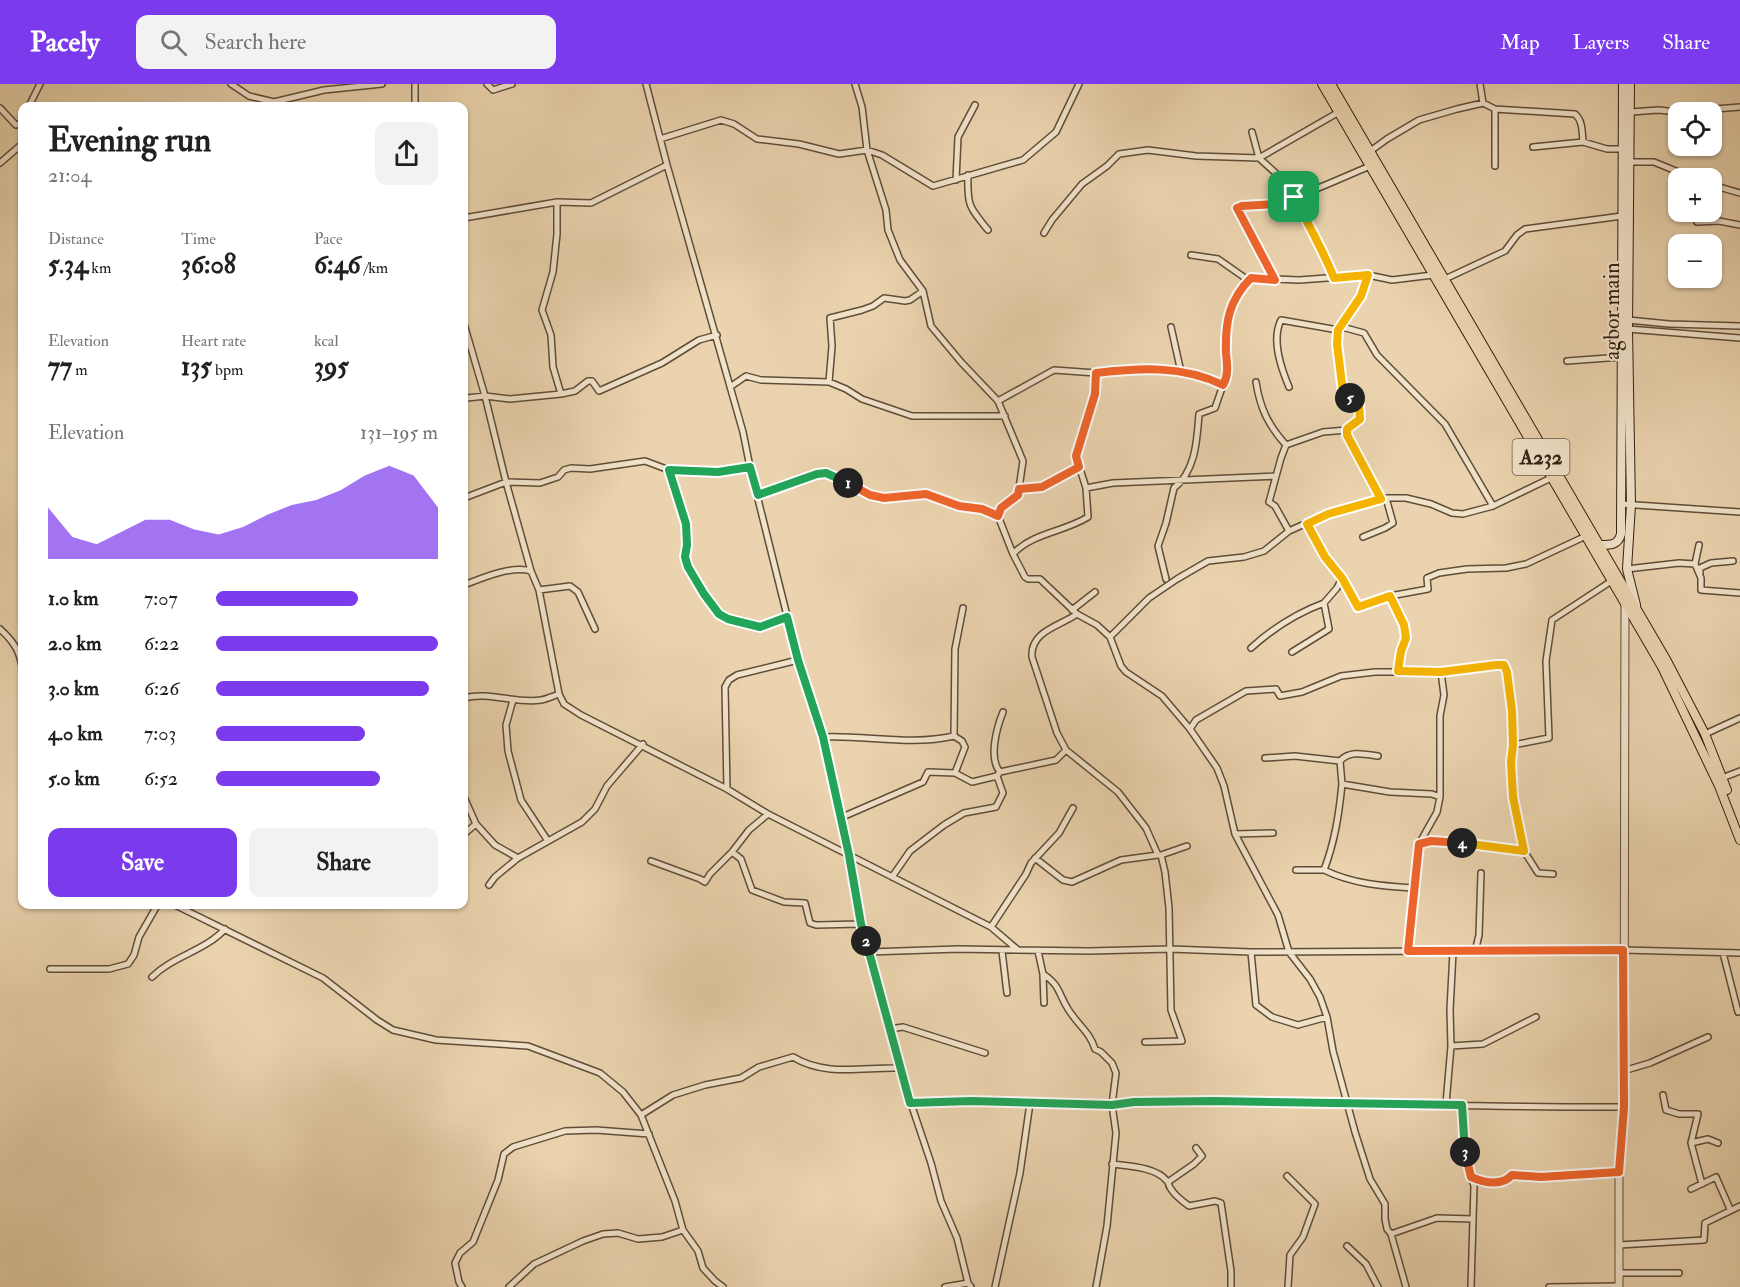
<!DOCTYPE html>
<html lang="en">
<head>
<meta charset="utf-8">
<style>
	:root { --surface:#fff; --page:#f2f2f2; --text:#202124; --muted:#757577; --accent:#7c3aed }
	body { margin:0; font-family:"IM FELL Double Pica",serif; background:var(--page); color:var(--text); height:100vh; display:flex; flex-direction:column; font-size:22px; white-space:nowrap }
	* { box-sizing:border-box; margin:0 }
	p { font-size:20px; color:var(--muted) }
	.icon { flex:none; width:33px; height:33px; fill:none; stroke:currentColor; stroke-width:2; stroke-linecap:round; stroke-linejoin:round }
	.map { position:relative; flex:1; overflow:hidden }
	.details { position:absolute; left:18px; top:18px; width:450px; height:807px; display:flex; flex-direction:column; background:var(--surface); border-radius:12px; box-shadow:0 2px 4px #0004 }
	.details>* { flex:none }
	.tools { position:absolute; left:1668px; top:18px; display:grid; gap:12px }
	.tools a { display:grid; place-items:center; width:54px; height:54px; border-radius:12px; background:var(--surface); box-shadow:0 2px 4px #0004; font-size:30px }
	.pin { position:absolute; display:grid; place-items:center; width:51px; height:51px; color:#fff; margin:-26px; border-radius:12px; box-shadow:0 3px 9px #0006 }
	.km { position:absolute; width:30px; height:30px; margin:-15px; border-radius:50%; background:#222; color:#fff; font-size:16px; line-height:30px; text-align:center }
	.round { display:grid; place-items:center; flex:none; width:63px; height:63px; border-radius:12px; background:var(--page) }
	.summary { display:flex; align-items:center; justify-content:space-between; height:102px; padding:0 30px }
	h1 { font-size:33px; font-weight:700; line-height:45px }
	.figures { display:grid; grid-template-columns:repeat(3,1fr); gap:9px; height:102px; padding:6px 30px }
	.figures div { display:grid; align-content:center }
	.figures b { font-size:26px; font-weight:700 }
	.figures small { font-size:16px; font-weight:400 }
	.figures p { font-size:16px }
	.chart { height:168px; padding:12px 30px }
	.chart p { display:flex; justify-content:space-between }
	.chart svg { width:100%; height:108px; margin-top:6px; fill:var(--accent); opacity:.7 }
	.primary-button { display:flex; gap:12px; margin-top:auto; padding:12px 30px }
	.primary-button a { flex:1; height:69px; border-radius:12px; background:var(--accent); color:#fff; font-size:24px; font-weight:700; line-height:69px; text-align:center }
	.primary-button a+a { background:var(--page); color:var(--text) }
	ul { padding:0 30px; list-style:none; font-size:20px }
	li { display:grid; grid-template-columns:96px 72px 1fr; align-items:center; height:45px }
	li i { height:15px; border-radius:8px; background:var(--accent) }
	header { display:flex; align-items:center; gap:36px; box-sizing:border-box; height:84px; padding:0 30px; background:var(--accent); color:#fff }
	header strong { font-size:28px }
	nav { display:flex; gap:33px; margin-inline-start:auto; font-size:21px }
	.search { width:420px; height:54px; background:var(--page); display:flex; align-items:center; gap:15px; box-sizing:border-box; padding:0 21px; border-radius:12px; color:var(--muted); font-size:22px }
	.map>svg:first-child { display:block }
	.lines { fill:none; stroke-linecap:round; stroke-linejoin:round }
	.minor-casing { stroke:#5f4d38; stroke-width:8 }
	.tertiary-casing { stroke:#5f4d38; stroke-width:9 }
	.secondary-casing { stroke:#312011; stroke-width:10 }
	.trunk-casing { stroke:#312011; stroke-width:10 }
	.minor { stroke:#f1e2ca; stroke-width:5 }
	.tertiary { stroke:#f1e2ca; stroke-width:7 }
	.secondary { stroke:#f1e2ca; stroke-width:8 }
	.trunk { stroke:#ead3ae; stroke-width:8 }
	.split-1-casing { stroke:#fff; stroke-width:12 }
	.split-2-casing { stroke:#fff; stroke-width:12 }
	.split-3-casing { stroke:#fff; stroke-width:12 }
	.split-4-casing { stroke:#fff; stroke-width:12 }
	.split-5-casing { stroke:#fff; stroke-width:12 }
	.split-6-casing { stroke:#fff; stroke-width:12 }
	.split-1 { stroke:#f0652b; stroke-width:8 }
	.split-2 { stroke:#22a559; stroke-width:8 }
	.split-3 { stroke:#22a559; stroke-width:8 }
	.split-4 { stroke:#f0652b; stroke-width:8 }
	.split-5 { stroke:#f5b400; stroke-width:8 }
	.split-6 { stroke:#f5b400; stroke-width:8 }
	.labels { text-anchor:middle; stroke-width:4.5; stroke-linejoin:round; paint-order:stroke }
	.shield { fill:#f1e2ca; stroke:#6b5a48; stroke-width:1.5 }
	.shield-label { font-size:21px; font-weight:bold; fill:#312011 }
	.street-label { font-size:22px; fill:#312011; stroke:#f1e2ca }
</style>
</head>
<body>
<header>
<strong>Pacely</strong>
<div class="search"><svg class="icon" aria-label="search" viewBox="0 0 24 24"><circle cx="10" cy="10" r="6"/><path d="M15 15l6 6"/></svg>Search here</div>
<nav><a>Map</a><a>Layers</a><a>Share</a></nav>
</header>
<div class="map">
<svg width="1740" height="1203" viewBox="0 0 1740 1203">
	<rect width="100%" height="100%" fill="#ead3ae"/>
	<filter id="stains"><feTurbulence type="fractalNoise" baseFrequency=".00333" numOctaves="4"/><feColorMatrix values="0 0 0 0 .2 0 0 0 0 .09 0 0 0 0 .02 0 0 0 .5 -.17"/></filter>
	<radialGradient id="worn" r=".72"><stop offset=".6" stop-color="#630" stop-opacity="0"/><stop offset="1" stop-color="#630" stop-opacity=".3"/></radialGradient>
	<g class="lines">
		<defs>
			<path id="minor" d="M231 0 249 12 274 18 324 6 382 0
				M415 0V22
				M487 0 493 6 512 0
				M646 0 667 81 743 348 750 383 798 576 823 653 849 771 861 840 899 984 931 1079 941 1117 957 1154 968 1199 971 1203
				M855 0 862 23 867 66 886 126 888 146 900 176 923 207 931 242 961 278 998 317 1023 377 1018 411 1001 424 998 432 1013 470
				M1480 0 1483 19
				M29 22 40 0
				M0 24 16 41 21 39
				M1495 25V82
				M1631 28 1658 26 1678 28 1740 23
				M1252 48 1259 74 1290 102 1313 152 1326 174 1334 194
				M660 55 721 36 734 40 757 55 799 60 839 70 867 66 882 71 933 102 1023 76 1056 48 1079 0
				M1533 63 1583 58
				M1369 68 1387 55 1419 36 1457 25 1483 19 1495 25 1575 30C1583 37 1582 48 1583 58L1607 65H1622
				M1629 78H1654L1693 94
				M0 79 22 60
				M968 91C967 121 969 123 988 146
				M956 96 958 53 975 21
				M1712 101 1740 109
				M557 118V150L553 188 542 226 551 251 553 283 561 310
				M464 134 557 118 591 119 667 81
				M1697 138 1719 137 1740 141
				M1044 149 1052 136 1082 100 1107 82 1119 70 1148 66 1196 72 1259 74 1339 28
				M1191 171 1218 175 1248 196
				M1368 191 1361 212 1342 243 1364 249 1377 271 1445 340 1493 422
				M1445 195 1505 167 1517 151 1525 145 1622 132
				M1275 196 1237 124C1250 118 1265 123 1278 119 1310 109 1339 95 1370 82
				M1628 236 1669 240 1740 242
				M464 240 485 312 506 398 531 487 539 506 559 610 564 620 581 631 727 705 768 730 991 843 1018 866
				M1171 243 1181 288
				M1339 245 1337 260 1343 308 1359 321 1360 335 1347 346
				M1628 245 1740 254
				M1567 277 1622 273
				M829 298 832 262 830 234 862 226 873 222 884 214 905 217 910 216 923 207
				M1256 298C1260 324 1268 341 1286 361
				M730 303 746 292 761 296 829 298 846 305 862 315 912 332H1005
				M1289 303C1281 284 1271 256 1281 236L1338 246
				M464 311 467 314 485 312 510 315 561 310 575 307 588 297H592L599 307 662 279 699 256 717 251
				M998 317 1054 286 1096 289 1157 284 1211 295 1223 301C1229 291 1227 280 1227 269 1226 239 1229 215 1251 194L1299 196 1368 191 1392 196 1433 191
				M669 386 686 440 687 461 685 473 688 483 704 510 719 530 728 535 760 543 787 533
				M1086 404 1076 372 1095 310 1096 289
				M1019 405 1042 403 1079 383
				M758 411 817 390 826 389 834 392 870 411 883 415 926 410 959 422 982 425 998 432
				M464 414 506 398 540 399 558 393 564 386 571 384 590 385 645 377 669 386 718 388 750 383
				M1621 420 1740 428
				M1307 440 1325 473 1342 494 1358 523 1390 512 1428 505 1427 494 1439 489 1467 485 1506 484 1526 480 1586 452
				M1289 447 1275 422 1269 418 1281 374 1286 361 1323 348 1347 346V351L1381 415
				M1363 453 1385 444 1393 439 1386 414
				M1695 480 1699 461
				M1627 485 1679 479 1695 480 1701 494V506L1740 509
				M1700 489V484L1711 479 1733 477
				M1166 495 1158 462 1166 439 1174 404C1196 387 1197 355 1199 330L1215 324 1223 301
				M464 501C482 494 512 481 531 487
				M539 506 570 502 578 508 595 545
				M1390 512 1404 541 1406 554 1401 567 1398 587
				M1072 526 1095 508
				M1077 530 1040 495H1028L1025 493 1013 470C1032 449 1064 448 1088 433L1086 404 1113 399 1275 392
				M0 545C12 556 19 565 22 582
				M1110 553 1149 514 1177 495 1208 477 1244 473 1264 467 1289 447 1327 430 1386 414H1406L1431 420 1452 429 1463 430 1493 422 1553 393
				M1251 564C1272 545 1297 529 1324 519
				M1292 568 1329 545 1324 519 1337 504 1342 494
				M22 587V597
				M464 614C489 607 515 620 541 616 547 615 553 612 559 610
				M513 616 506 641 508 667 521 716 548 757
				M1190 645 1196 636 1246 607 1276 605 1280 612 1302 608 1341 592 1375 588H1441L1504 581 1507 588 1512 627 1513 661 1511 678 1513 713 1524 767 1538 789 1553 790
				M1705 650 1740 634
				M954 652 962 657 965 663 955 689 972 698 997 692
				M823 653C866 651 911 662 954 652L955 565 963 524
				M1513 661 1549 654 1546 577 1552 536 1613 496
				M1378 672C1364 670 1350 666 1340 677L1342 700 1390 708 1432 710 1440 713 1437 728 1419 760 1408 867
				M1265 674 1295 672 1340 677
				M1000 688C988 674 997 643 1003 628
				M1722 694 1740 687
				M1342 700C1339 730 1335 757 1324 786 1353 800 1382 802 1413 804
				M727 705 725 603 729 596 737 591 798 576
				M464 713 476 740 495 761 518 774
				M1440 713V632L1444 611 1441 588
				M840 734 923 698 928 688 955 689
				M464 750 476 740
				M1235 750 1273 749
				M1419 760C1452 753 1491 762 1524 767
				M732 768 741 775 752 806 784 818 805 819 810 839 816 841 861 840
				M1161 771 1187 762
				M1035 774 1063 796 1072 798 1121 776 1158 771
				M651 777 700 795 705 798 710 790 732 768 749 746 768 730
				M1296 786H1324
				M892 793 910 767 944 741 964 729 996 723 1003 709 997 692 1000 688 1056 676 1066 666
				M489 801 495 793 518 774 582 738 595 725 607 702 643 660
				M173 820 323 894 377 936 393 946 436 956 528 962 600 989 623 1008 641 1031 675 1117 683 1146 698 1167 703 1184 715 1197 723 1203
				M991 843 1026 790 1031 779 1059 749 1073 724
				M1002 867 1007 909
				M1038 867 1043 890 1044 919
				M869 868 958 865 1089 867 1170 865 1251 868 1623 866 1740 869
				M1251 868 1256 921 1272 933 1298 941 1327 933
				M1475 868 1479 851 1481 789
				M1723 869 1738 928
				M50 885H109L128 880 134 871 139 853 158 820
				M1043 890C1060 901 1058 909 1068 925 1077 940 1090 948 1095 965L1101 968 1112 979 1116 989 1112 1021 1116 1049 1107 1142 1096 1203
				M152 893C173 872 205 867 225 845
				M890 945 903 943 985 969
				M1145 958 1182 957 1171 926 1169 824 1165 788 1161 771H1158L1146 744 1118 708 1066 666 1057 649 1032 573C1030 547 1060 542 1077 530L1097 541 1110 553 1121 582 1126 588 1162 612 1190 645 1217 684 1224 702 1235 750 1278 831 1289 868 1310 895 1320 913 1327 933 1333 967 1355 1048 1370 1095 1385 1120V1135L1387 1145 1391 1150 1406 1203
				M1451 962 1483 960 1536 933
				M1623 987 1650 979 1708 953
				M1663 1011 1666 1026 1679 1030H1698L1691 1059 1702 1100
				M911 1019 971 1017 1112 1021C1169 1014 1228 1017 1286 1018 1398 1019 1511 1024 1624 1023
				M1446 1020 1451 962 1450 926 1453 868
				M1462 1021 1465 1072 1474 1102 1471 1203
				M641 1031 673 1011 705 1001 741 994 759 983 793 973C826 993 863 983 899 984
				M1691 1059 1708 1055 1718 1059
				M1112 1080C1128 1082 1156 1083 1167 1097 1172 1104 1166 1098 1171 1105 1175 1112 1182 1117 1189 1122L1215 1117 1221 1119 1231 1187V1203
				M1287 1092 1315 1120 1303 1153 1290 1171 1288 1203
				M1471 1093C1485 1099 1501 1103 1512 1091L1541 1093 1619 1088
				M1168 1098 1194 1080 1202 1072 1196 1064
				M1691 1105 1716 1093 1730 1125
				M1391 1150 1437 1134 1473 1135
				M1619 1161 1704 1156 1705 1139 1740 1122
				M1347 1162 1366 1180 1378 1203
				M1619 1189H1679
				M462 1203 459 1198 455 1179 460 1169 473 1158 498 1096 504 1070 513 1063 565 1047 596 1046 649 1050
				M509 1203 534 1180 583 1157 603 1150 618 1149 638 1155 662 1153 683 1146
				M945 1203 968 1199
				M995 1203 1020 1089 1030 1019
				M1549 1203 1619 1202"/>
			<path id="tertiary" d="M1619 1203V1088L1624 1023 1625 519"/>
			<path id="secondary" d="M1630 0 1628 245 1631 421 1627 485 1636 521
				M1601 461C1611 461 1618 461 1621 450L1623 0"/>
			<path id="trunk" d="M1322 0 1662 583 1719 702 1740 756
				M1331 0 1667 577 1705 650 1727 706"/>
		</defs>
		<!-- minor casing -->
		<use href="#minor" class="minor-casing"/>
		<!-- tertiary casing -->
		<use href="#tertiary" class="tertiary-casing"/>
		<!-- secondary casing -->
		<use href="#secondary" class="secondary-casing"/>
		<!-- trunk casing -->
		<use href="#trunk" class="trunk-casing"/>
		<!-- minor -->
		<use href="#minor" class="minor"/>
		<!-- tertiary -->
		<use href="#tertiary" class="tertiary"/>
		<!-- secondary -->
		<use href="#secondary" class="secondary"/>
		<!-- trunk -->
		<use href="#trunk" class="trunk"/>
	</g>
	<g class="lines">
		<defs>
			<path id="split-1" d="M848 399 870 411 884 414 926 410 959 422 982 425 998 432 1001 424 1018 411 1019 405 1042 403 1079 383 1076 372 1095 310 1096 289C1140 284 1182 281 1223 301 1229 291 1227 280 1226 269 1225 238 1229 216 1251 194L1275 196 1237 124 1242 122 1275 120 1294 113"/>
			<path id="split-2" d="M848 399 826 389 817 390 758 411 750 383 718 388 669 386 686 440 687 461 685 473 688 483 704 510 719 530 728 535 760 543 787 533 798 576 823 653 849 771 861 840 866 857"/>
			<path id="split-3" d="M866 857 910 1019 971 1017 1112 1021 1134 1018 1214 1017 1462 1021 1465 1068"/>
			<path id="split-4" d="M1462 759 1431 757 1419 760 1408 867 1623 866 1624 1023 1619 1088 1541 1093 1512 1091C1501 1103 1485 1099 1471 1093L1465 1068"/>
			<path id="split-5" d="M1350 314 1359 321 1360 335 1347 345V351L1381 415 1328 430 1307 440 1325 473 1342 494 1358 523 1390 512 1404 541 1406 554 1401 567 1398 587 1441 588 1496 581H1504L1507 588 1512 627 1513 661 1511 678 1513 713 1524 767 1462 759"/>
			<path id="split-6" d="M1294 113C1308 140 1323 166 1334 194L1368 191 1361 212 1338 246 1337 260 1343 308 1350 314"/>
		</defs>
		<!-- split-1 casing -->
		<use href="#split-1" class="split-1-casing"/>
		<!-- split-2 casing -->
		<use href="#split-2" class="split-2-casing"/>
		<!-- split-3 casing -->
		<use href="#split-3" class="split-3-casing"/>
		<!-- split-4 casing -->
		<use href="#split-4" class="split-4-casing"/>
		<!-- split-5 casing -->
		<use href="#split-5" class="split-5-casing"/>
		<!-- split-6 casing -->
		<use href="#split-6" class="split-6-casing"/>
		<!-- split-1 -->
		<use href="#split-1" class="split-1"/>
		<!-- split-2 -->
		<use href="#split-2" class="split-2"/>
		<!-- split-3 -->
		<use href="#split-3" class="split-3"/>
		<!-- split-4 -->
		<use href="#split-4" class="split-4"/>
		<!-- split-5 -->
		<use href="#split-5" class="split-5"/>
		<!-- split-6 -->
		<use href="#split-6" class="split-6"/>
	</g>
	<g class="labels">
		<!-- shield labels -->
		<rect class="shield" x="1512.5" y="355" width="57" height="36" rx="4.5"/>
		<g class="shield-label">
			<text x="1541" y="380">A232</text>
		</g>
		<!-- street labels -->
		<g class="street-label">
			<text transform="translate(1611 227) rotate(-90)" y="8">agbor main</text>
		</g>
	</g>
	<rect width="100%" height="100%" filter="url(#stains)"/>
	<rect width="100%" height="100%" fill="url(#worn)"/>
</svg>
<div class="tools">
<a><svg class="icon" aria-label="locate" viewBox="0 0 24 24"><circle cx="12" cy="12" r="6"/><path d="M12 2v4M12 18v4M2 12h4M18 12h4"/></svg></a>
<a>+</a>
<a>−</a>
</div>
<div class="pin" style="left:1294px;top:113px;background:#1e9e55"><svg class="icon" aria-label="arrive" viewBox="0 0 24 24"><path d="M6 21V4h12l-3 4 3 4H6"/></svg></div>
<b class="km" style="left:848px;top:399px">1</b>
<b class="km" style="left:866px;top:857px">2</b>
<b class="km" style="left:1465px;top:1068px">3</b>
<b class="km" style="left:1462px;top:759px">4</b>
<b class="km" style="left:1350px;top:314px">5</b>
<section class="details">
<div class="summary"><div><h1>Evening run</h1><p>21:04</p></div><a class="round"><svg class="icon" aria-label="share" viewBox="0 0 24 24"><path d="M12 15V3M7 8l5-5 5 5M5 13v7h14v-7"/></svg></a></div>
<div class="figures">
<div><p>Distance</p><b>5.34<small> km</small></b></div>
<div><p>Time</p><b>36:08</b></div>
<div><p>Pace</p><b>6:46<small> /km</small></b></div>
</div>
<div class="figures">
<div><p>Elevation</p><b>77<small> m</small></b></div>
<div><p>Heart rate</p><b>135<small> bpm</small></b></div>
<div><p>kcal</p><b>395</b></div>
</div>
<div class="chart"><p><span>Elevation</span>131–195 m</p>
<svg viewBox="0 0 160 44" preserveAspectRatio="none"><path d="M0 44V23L10 35L20 38L30 33L40 28L50 28L60 32L70 34L80 31L90 26L100 22L110 20L120 16L130 10L140 6L150 10L160 23V44z"/></svg>
</div>
<ul>
<li><b>1.0 km</b>7:07<i style="width:64%"></i></li>
<li><b>2.0 km</b>6:22<i style="width:100%"></i></li>
<li><b>3.0 km</b>6:26<i style="width:96%"></i></li>
<li><b>4.0 km</b>7:03<i style="width:67%"></i></li>
<li><b>5.0 km</b>6:52<i style="width:74%"></i></li>
</ul>
<div class="primary-button"><a>Save</a><a>Share</a></div>
</section>
</div>
</body>
</html>
